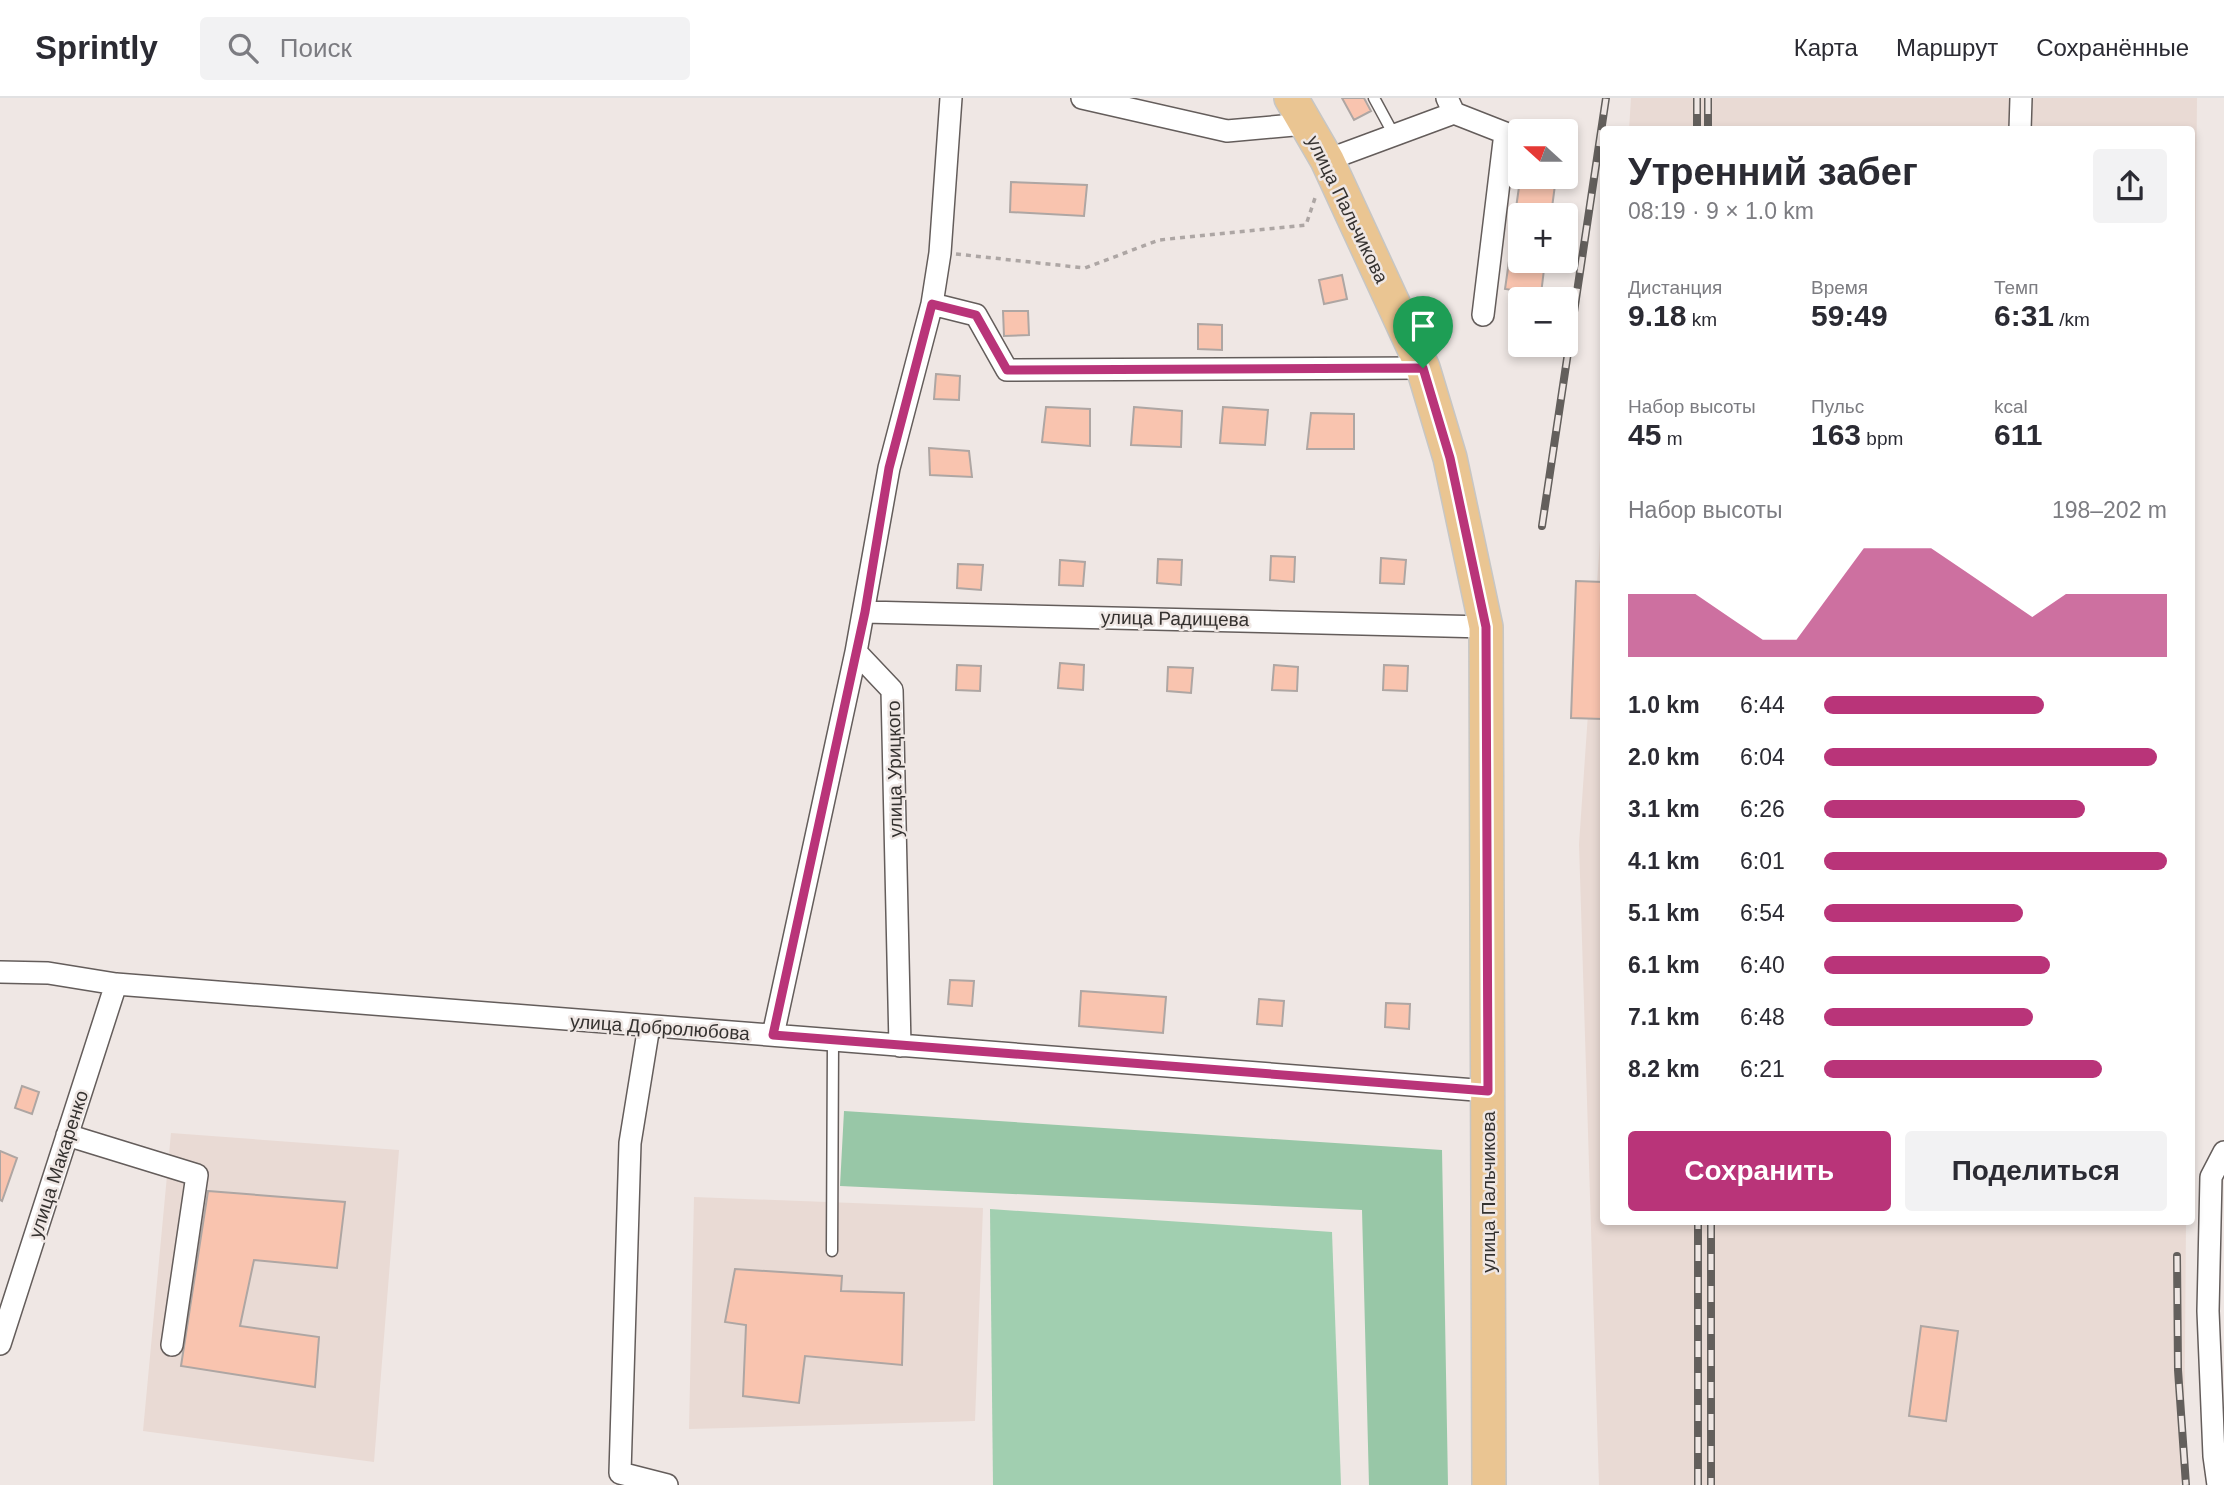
<!DOCTYPE html>
<html lang="ru">
<head>
<meta charset="utf-8">
<style>
	:root { --surface:#fff; --page:#f2f2f3; --text:#2b2b33; --muted:#7c7c81; --line:#e1e1e2; --accent:#b93479 }
	body { margin:0; font-family:Helvetica,sans-serif; background:var(--page); color:var(--text); height:100vh; display:flex; flex-direction:column; font-size:26px; white-space:nowrap }
	* { box-sizing:border-box; margin:0 }
	p { font-size:23px; color:var(--muted) }
	.icon { flex:none; width:38px; height:38px; fill:none; stroke:currentColor; stroke-width:2; stroke-linecap:round; stroke-linejoin:round }
	.map { position:relative; flex:1; overflow:hidden }
	.details { position:absolute; left:1600px; top:28px; width:595px; height:1099px; display:flex; flex-direction:column; background:var(--surface); border-radius:7px; box-shadow:0 4px 10px #0003 }
	.details>* { flex:none }
	.needle { width:46px; rotate:291deg }
	.tools { position:absolute; left:1508px; top:21px; display:grid; gap:14px }
	.tools a { display:grid; place-items:center; width:70px; height:70px; border-radius:7px; background:var(--surface); box-shadow:0 4px 10px #0003; font-size:35px }
	.pin { position:absolute; display:grid; place-items:center; width:60px; height:60px; color:#fff; margin:-72px -30px; border-radius:50% 50% 50% 0; rotate:-45deg; box-shadow:0 0 7px #0007 }
	.pin .icon { rotate:45deg }
	.round { display:grid; place-items:center; flex:none; width:74px; height:74px; border-radius:7px; background:var(--page) }
	.summary { display:flex; align-items:center; justify-content:space-between; height:119px; padding:0 28px }
	h1 { font-size:38px; font-weight:600; line-height:52px }
	.metrics { display:grid; grid-template-columns:repeat(3,1fr); gap:10px; height:119px; padding:7px 28px }
	.metrics div { display:grid; align-content:center }
	.metrics b { font-size:30px; font-weight:600 }
	.metrics small { font-size:19px; font-weight:400 }
	.metrics p { font-size:19px }
	.chart { height:196px; padding:14px 28px }
	.chart p { display:flex; justify-content:space-between }
	.chart svg { width:100%; height:126px; margin-top:7px; fill:var(--accent); opacity:.7 }
	.button { display:flex; gap:14px; margin-top:auto; padding:14px 28px }
	.button a { flex:1; height:80px; border-radius:7px; background:var(--accent); color:#fff; font-size:28px; font-weight:600; line-height:80px; text-align:center }
	.button a+a { background:var(--page); color:var(--text) }
	ul { padding:0 28px; list-style:none; font-size:23px }
	li { display:grid; grid-template-columns:112px 84px 1fr; align-items:center; height:52px }
	li i { height:18px; border-radius:9px; background:var(--accent) }
	header { display:flex; align-items:center; gap:42px; box-sizing:border-box; height:98px; padding:0 35px; background:var(--surface); border-bottom:2px solid var(--line) }
	header strong { font-size:33px }
	nav { display:flex; gap:38px; margin-inline-start:auto; font-size:24px }
	.search { width:490px; height:63px; background:var(--page); display:flex; align-items:center; gap:18px; box-sizing:border-box; padding:0 24px; border-radius:7px; color:var(--muted); font-size:26px }
	.map>svg:first-child { display:block }
	.built { fill:#e9dad4 }
	.green { fill:#a1cfb0 }
	.forest { fill:#98c7a7 }
	.building { fill:#f9c4af; stroke:#aea6a3; stroke-width:2 }
	.lines { fill:none; stroke-linecap:round; stroke-linejoin:round }
	.lane-casing { stroke:#645d5b; stroke-width:13 }
	.street-casing { stroke:#645d5b; stroke-width:24 }
	.primary-casing { stroke:#c6c6c5; stroke-width:36 }
	.path { stroke:#ada6a4; stroke-width:3.5; stroke-dasharray:5 5; stroke-linecap:butt }
	.lane { stroke:#fff; stroke-width:10 }
	.street { stroke:#fff; stroke-width:21 }
	.primary { stroke:#eac592; stroke-width:33 }
	.rail-casing { stroke:#635f5c; stroke-width:8 }
	.rail { stroke:#efe7e4; stroke-width:5; stroke-dasharray:16; stroke-linecap:butt }
	.route-casing { stroke:#fff; stroke-width:14 }
	.route { stroke:#b93479; stroke-width:9 }
	.labels { text-anchor:middle; stroke-width:5; stroke-linejoin:round; paint-order:stroke }
	.street-label { font-size:19px; fill:#353230; stroke:#efe7e4 }
</style>
</head>
<body>
<header>
<strong>Sprintly</strong>
<div class="search"><svg class="icon" aria-label="search" viewBox="0 0 24 24"><circle cx="10" cy="10" r="6"/><path d="M15 15l6 6"/></svg>Поиск</div>
<nav><a>Карта</a><a>Маршрут</a><a>Сохранённые</a></nav>
</header>
<div class="map">
<svg width="2224" height="1387" viewBox="0 0 2224 1387">
	<rect width="100%" height="100%" fill="#efe7e4"/>
	<!-- built -->
	<path class="built" d="M1631 0H2197L2191 648V32H1629Z
		M1603 399V1124H2186L2184 1374 2180 1387H1599L1579 746Z
		M171 1035 399 1052 374 1364 143 1333Z
		M694 1099 983 1110 975 1323 689 1331Z"/>
	<!-- green -->
	<path class="green" d="M990 1111 1332 1134 1341 1387H993Z"/>
	<!-- forest -->
	<path class="forest" d="M844 1013 1442 1052 1448 1387H1369L1362 1112 840 1088Z"/>
	<!-- building -->
	<path class="building" d="M1342 0H1364L1371 13 1354 22Z
		M1520 82 1555 87 1551 117H1515Z
		M1011 84 1087 87 1084 118 1010 114Z
		M1509 163H1545L1541 196 1505 191Z
		M1342 177 1347 201 1324 206 1319 182Z
		M1003 213H1028L1029 237 1004 238Z
		M1198 226 1222 227V252L1198 251Z
		M936 276 960 278 959 302 934 301Z
		M1046 309 1090 311V348L1042 344Z
		M1134 309 1182 313 1181 349 1131 347Z
		M1223 309 1268 312 1265 347 1220 345Z
		M1311 315 1354 316V351H1307Z
		M929 350 969 353 972 379 930 377Z
		M1271 458 1295 459 1294 484 1270 482Z
		M1381 460 1406 462 1404 486 1380 485Z
		M1158 461 1182 462 1181 487 1157 485Z
		M1060 462 1085 464 1083 488 1059 487Z
		M958 466 983 467 981 492 957 490Z
		M1576 483 1603 484V621L1571 620Z
		M1060 565 1084 567 1083 592 1058 590Z
		M957 567 981 568 980 593 956 592Z
		M1274 567 1298 569 1297 593 1272 592Z
		M1384 567 1408 568 1407 593 1383 592Z
		M1168 569 1193 570 1191 595 1167 593Z
		M950 882 974 883 972 908 948 906Z
		M1081 893 1166 899 1163 935 1079 928Z
		M1259 901 1284 903 1282 928 1257 926Z
		M1386 905 1410 906 1409 931 1385 929Z
		M22 988 39 994 32 1016 15 1010Z
		M0 1053 17 1060 2 1103 0 1102Z
		M208 1093 345 1104 337 1170 254 1162 240 1228 319 1239 315 1289 181 1268Z
		M735 1171 842 1178 841 1193 904 1195 902 1267 805 1258 799 1305 743 1298 746 1227 725 1224Z
		M1921 1228 1958 1233 1946 1323 1909 1318Z"/>
	<g class="lines">
		<defs>
			<path id="lane" d="M1374 0 1394 37
				M832 1153 833 943"/>
			<path id="street" d="M1082 0 1227 33 1305 26
				M1447 0 1454 15 1505 35 1483 217
				M2020 32 2021 0
				M1327 62 1454 15
				M932 206 976 217 1007 272 1423 270
				M865 514 1486 529
				M0 874 48 875 116 886 1488 993
				M649 928 630 1045 620 1375 667 1387
				M773 937 856 554
				M900 948 892 592 856 554 889 370 932 206 940 155 951 0
				M67 1037 197 1077 172 1247
				M0 1246 116 886
				M2218 1387 2214 1358 2208 1213 2211 1079 2224 1054"/>
			<path id="primary" d="M1291 0 1327 62 1423 270 1450 360 1486 529 1489 1387"/>
		</defs>
		<!-- lane casing -->
		<use href="#lane" class="lane-casing"/>
		<!-- street casing -->
		<use href="#street" class="street-casing"/>
		<!-- primary casing -->
		<use href="#primary" class="primary-casing"/>
		<!-- path -->
		<path class="path" d="M956 156 1085 170 1159 142 1306 127 1316 97"/>
		<!-- lane -->
		<use href="#lane" class="lane"/>
		<!-- street -->
		<use href="#street" class="street"/>
		<!-- primary -->
		<use href="#primary" class="primary"/>
		<defs>
			<path id="rail" d="M1697 0V32
				M1708 0V32
				M1542 428 1606 0
				M1711 1124V1387
				M2177 1158 2178 1272 2186 1387
				M1698 1387V1124"/>
		</defs>
		<!-- rail casing -->
		<use href="#rail" class="rail-casing"/>
		<!-- rail -->
		<use href="#rail" class="rail"/>
	</g>
	<g class="lines">
		<defs>
			<path id="route" d="M932 206 976 217 1007 272 1423 270 1450 360 1486 529 1488 993 773 937 865 514 889 370Z"/>
		</defs>
		<!-- route casing -->
		<use href="#route" class="route-casing"/>
		<!-- route -->
		<use href="#route" class="route"/>
	</g>
	<g class="labels">
		<!-- street labels -->
		<g class="street-label">
			<text transform="translate(1348 111) rotate(64)" y="7">улица Пальчикова</text>
			<text transform="translate(1175 520) rotate(1)" y="7">улица Радищева</text>
			<text transform="translate(894 671) rotate(-91)" y="7">улица Урицкого</text>
			<text transform="translate(660 929) rotate(4)" y="7">улица Добролюбова</text>
			<text transform="translate(58 1066) rotate(-72)" y="7">улица Макаренко</text>
			<text transform="translate(1488 1094) rotate(-90)" y="7">улица Пальчикова</text>
		</g>
	</g>
</svg>
<div class="tools">
<a><svg class="needle" viewBox="-14 -14 28 28"><path d="M0-13l5 13h-10z" fill="#e53935"/><path d="M0 13l5-13h-10z" fill="#7c7c81"/></svg></a>
<a>+</a>
<a>−</a>
</div>
<div class="pin" style="left:1423px;top:270px;background:#1e9e55"><svg class="icon" aria-label="arrive" viewBox="0 0 24 24"><path d="M6 21V4h12l-3 4 3 4H6"/></svg></div>
<section class="details">
<div class="summary"><div><h1>Утренний забег</h1><p>08:19 · 9 × 1.0 km</p></div><a class="round"><svg class="icon" aria-label="share" viewBox="0 0 24 24"><path d="M12 15V3M7 8l5-5 5 5M5 13v7h14v-7"/></svg></a></div>
<div class="metrics">
<div><p>Дистанция</p><b>9.18<small> km</small></b></div>
<div><p>Время</p><b>59:49</b></div>
<div><p>Темп</p><b>6:31<small> /km</small></b></div>
</div>
<div class="metrics">
<div><p>Набор высоты</p><b>45<small> m</small></b></div>
<div><p>Пульс</p><b>163<small> bpm</small></b></div>
<div><p>kcal</p><b>611</b></div>
</div>
<div class="chart"><p><span>Набор высоты</span>198–202 m</p>
<svg viewBox="0 0 160 44" preserveAspectRatio="none"><path d="M0 44V22L10 22L20 22L30 30L40 38L50 38L60 22L70 6L80 6L90 6L100 14L110 22L120 30L130 22L140 22L150 22L160 22V44z"/></svg>
</div>
<ul>
<li><b>1.0 km</b>6:44<i style="width:64%"></i></li>
<li><b>2.0 km</b>6:04<i style="width:97%"></i></li>
<li><b>3.1 km</b>6:26<i style="width:76%"></i></li>
<li><b>4.1 km</b>6:01<i style="width:100%"></i></li>
<li><b>5.1 km</b>6:54<i style="width:58%"></i></li>
<li><b>6.1 km</b>6:40<i style="width:66%"></i></li>
<li><b>7.1 km</b>6:48<i style="width:61%"></i></li>
<li><b>8.2 km</b>6:21<i style="width:81%"></i></li>
</ul>
<div class="button"><a>Сохранить</a><a>Поделиться</a></div>
</section>
</div>
</body>
</html>
